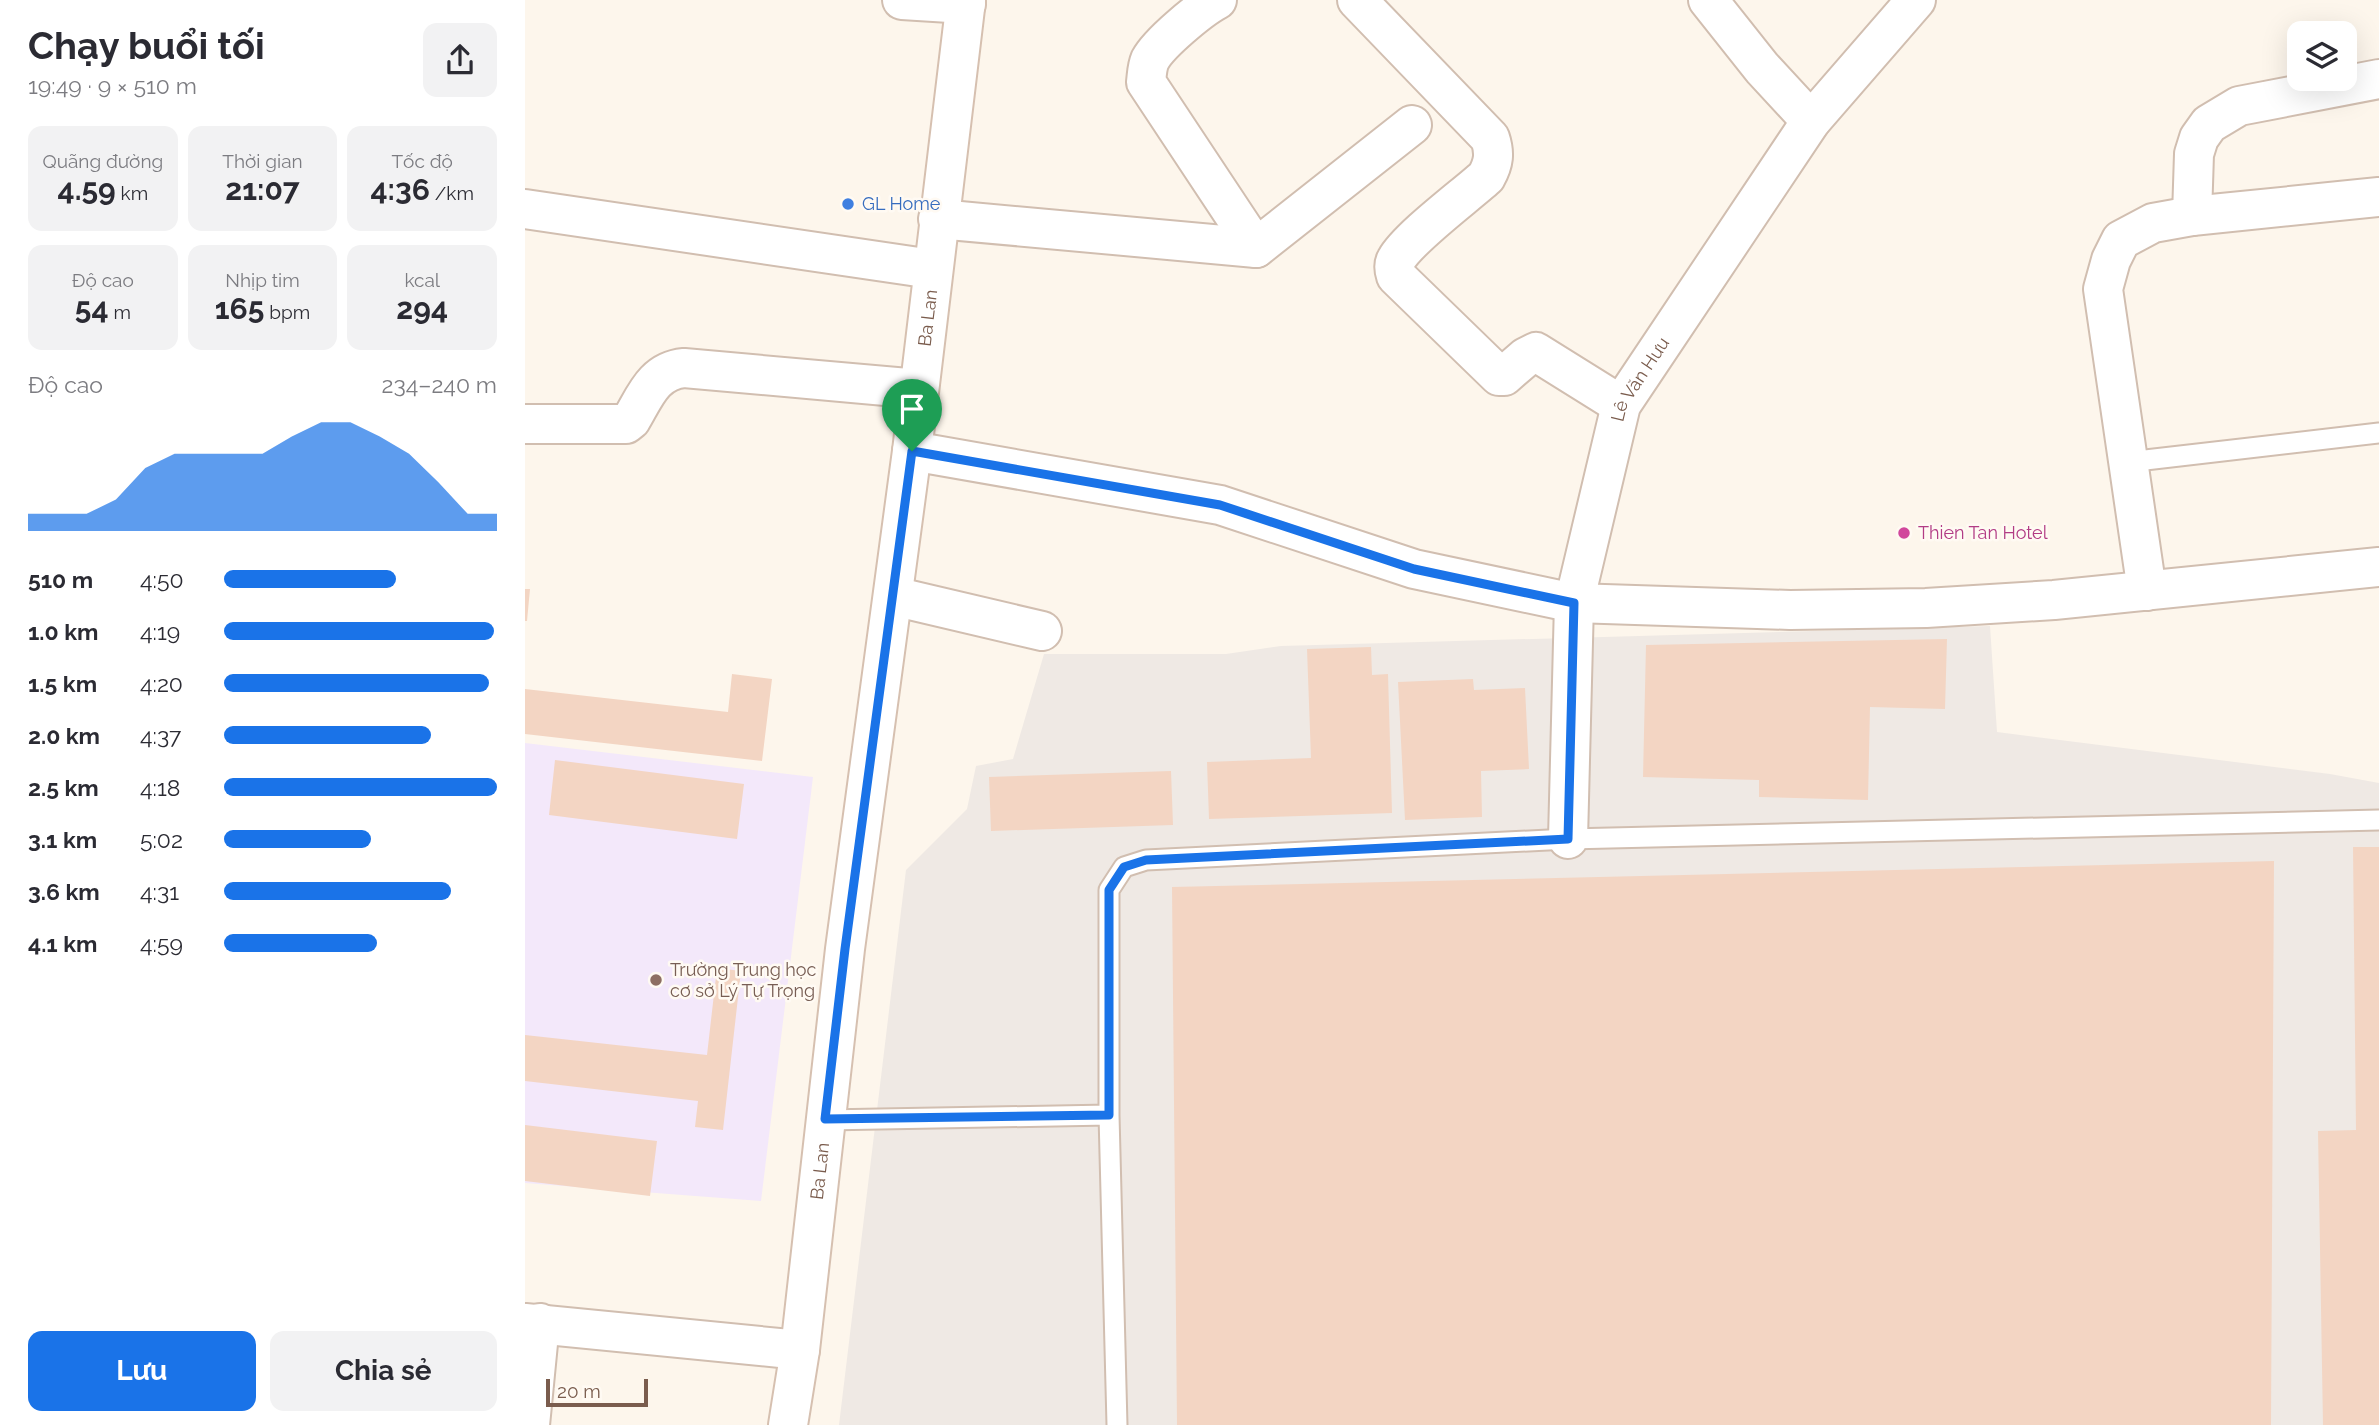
<!DOCTYPE html>
<html lang="vi">
<head>
<meta charset="utf-8">
<style>
	:root { --surface:#fff; --page:#f2f2f3; --text:#2b2b33; --muted:#7c7c81; --accent:#1a73e8 }
	body { margin:0; font-family:Raleway,sans-serif; background:var(--page); color:var(--text); height:100vh; display:flex; flex-direction:column; font-size:26px; white-space:nowrap }
	* { box-sizing:border-box; margin:0 }
	p { font-size:23px; color:var(--muted) }
	.icon { flex:none; width:38px; height:38px; fill:none; stroke:currentColor; stroke-width:2; stroke-linecap:round; stroke-linejoin:round }
	.map { position:relative; flex:1; overflow:hidden }
	.panel { display:flex; flex-direction:column; background:var(--surface); width:525px }
	.panel>* { flex:none }
	.tools { position:absolute; left:1762px; top:21px; display:grid; gap:14px }
	.tools a { display:grid; place-items:center; width:70px; height:70px; border-radius:14px; background:var(--surface); box-shadow:0 7px 28px #0002; font-size:35px }
	.scale { position:absolute; left:21px; bottom:18px; width:102px; box-sizing:border-box; padding-left:7px; border:4px solid #7a5c4d; border-top:0; font-size:19px; line-height:24px; white-space:nowrap; color:#7a5c4d; -webkit-text-stroke:5px #fffaf3; paint-order:stroke }
	.pin { position:absolute; display:grid; place-items:center; width:60px; height:60px; color:#fff; margin:-72px -30px; border-radius:50% 50% 50% 0; rotate:-45deg; box-shadow:0 0 7px #0007 }
	.pin .icon { rotate:45deg }
	.round { display:grid; place-items:center; flex:none; width:74px; height:74px; border-radius:14px; background:var(--page) }
	.head { display:flex; align-items:center; justify-content:space-between; height:119px; padding:0 28px }
	h1 { font-size:38px; font-weight:700; line-height:52px }
	.metrics { display:grid; grid-template-columns:repeat(3,1fr); gap:10px; height:119px; padding:7px 28px }
	.metrics div { display:grid; align-content:center; border-radius:14px; background:var(--page); text-align:center }
	.metrics b { font-size:30px; font-weight:700 }
	.metrics small { font-size:19px; font-weight:400 }
	.metrics p { font-size:19px }
	.chart { height:196px; padding:14px 28px }
	.chart p { display:flex; justify-content:space-between }
	.chart svg { width:100%; height:126px; margin-top:7px; fill:var(--accent); opacity:.7 }
	.button { display:flex; gap:14px; margin-top:auto; padding:14px 28px }
	.button a { flex:1; height:80px; border-radius:14px; background:var(--accent); color:#fff; font-size:28px; font-weight:700; line-height:80px; text-align:center }
	.button a+a { background:var(--page); color:var(--text) }
	ul { padding:0 28px; list-style:none; font-size:23px }
	li { display:grid; grid-template-columns:112px 84px 1fr; align-items:center; height:52px }
	li i { height:18px; border-radius:9px; background:var(--accent) }
	main { display:flex; flex:1; min-height:0 }
	.map>svg:first-child { display:block }
	.industrial { fill:#efe9e4 }
	.education { fill:#f3e8fa }
	.building { fill:#f3d5c3 }
	.lines { fill:none; stroke-linecap:round; stroke-linejoin:round }
	.lane-casing { stroke:#d1beb0; stroke-width:23 }
	.street-casing { stroke:#d1beb0; stroke-width:42 }
	.secondary-casing { stroke:#d6c0b0; stroke-width:42 }
	.lane { stroke:#fff; stroke-width:19 }
	.street { stroke:#fff; stroke-width:38 }
	.secondary { stroke:#fff; stroke-width:38 }
	.route-casing { stroke:#fff; stroke-width:14 }
	.route { stroke:#1a73e8; stroke-width:9 }
	.shop-dot { fill:#3f7fe0; stroke:#fffaf3; stroke-width:2.5 }
	.hotel-dot { fill:#d1479c; stroke:#fffaf3; stroke-width:2.5 }
	.education-dot { fill:#8d6e63; stroke:#fffaf3; stroke-width:2.5 }
	.labels { text-anchor:middle; stroke-width:5; stroke-linejoin:round; paint-order:stroke }
	.shop-label { font-size:18px; fill:#366cbe; stroke:#fffaf3; text-anchor:start }
	.street-label { font-size:18px; fill:#7a5c4d; stroke:#fffaf3 }
	.hotel-label { font-size:18px; fill:#b23c85; stroke:#fffaf3; text-anchor:start }
	.education-label { font-size:18px; fill:#785e54; stroke:#fffaf3; text-anchor:start }
</style>
</head>
<body>
<main>
<section class="panel">
<div class="head"><div><h1>Chạy buổi tối</h1><p>19:49 · 9 × 510 m</p></div><a class="round"><svg class="icon" aria-label="share" viewBox="0 0 24 24"><path d="M12 15V3M7 8l5-5 5 5M5 13v7h14v-7"/></svg></a></div>
<div class="metrics">
<div><p>Quãng đường</p><b>4.59<small> km</small></b></div>
<div><p>Thời gian</p><b>21:07</b></div>
<div><p>Tốc độ</p><b>4:36<small> /km</small></b></div>
</div>
<div class="metrics">
<div><p>Độ cao</p><b>54<small> m</small></b></div>
<div><p>Nhịp tim</p><b>165<small> bpm</small></b></div>
<div><p>kcal</p><b>294</b></div>
</div>
<div class="chart"><p><span>Độ cao</span>234–240 m</p>
<svg viewBox="0 0 160 44" preserveAspectRatio="none"><path d="M0 44V38L10 38L20 38L30 33L40 22L50 17L60 17L70 17L80 17L90 11L100 6L110 6L120 11L130 17L140 27L150 38L160 38V44z"/></svg>
</div>
<ul>
<li><b>510 m</b>4:50<i style="width:63%"></i></li>
<li><b>1.0 km</b>4:19<i style="width:99%"></i></li>
<li><b>1.5 km</b>4:20<i style="width:97%"></i></li>
<li><b>2.0 km</b>4:37<i style="width:76%"></i></li>
<li><b>2.5 km</b>4:18<i style="width:100%"></i></li>
<li><b>3.1 km</b>5:02<i style="width:54%"></i></li>
<li><b>3.6 km</b>4:31<i style="width:83%"></i></li>
<li><b>4.1 km</b>4:59<i style="width:56%"></i></li>
</ul>
<div class="button"><a>Lưu</a><a>Chia sẻ</a></div>
</section>
<div class="map">
<svg width="1854" height="1425" viewBox="0 0 1854 1425">
	<rect width="100%" height="100%" fill="#fdf6ec"/>
	<!-- industrial -->
	<path class="industrial" d="M1465 626 1472 732 1805 774 1854 783V1425H314L381 870 442 809 451 766 488 759 519 654H701L756 646Z"/>
	<!-- education -->
	<path class="education" d="M0 743 288 777 236 1201 0 1183Z"/>
	<!-- building -->
	<path class="building" d="M0 589H5L2 621H0Z
		M1422 639 1420 709 1345 707 1343 800 1234 797V780L1118 777 1121 645Z
		M846 647 847 675 863 674 867 813 684 819 682 762 786 758 782 649Z
		M207 674 247 679 237 761 0 734V689L203 712Z
		M948 679 949 690 1000 688 1004 769 956 771 957 817 880 820 873 682Z
		M30 760 219 784 212 839 24 815Z
		M646 771 648 825 466 831 464 777Z
		M1828 847H1854V1425H1798L1793 1131 1831 1130Z
		M1749 861 1746 1425H652L647 887Z
		M192 968 216 971 198 1130 170 1127 173 1101 0 1081V1035L182 1055Z
		M0 1125 132 1141 125 1196 0 1181Z"/>
	<g class="lines">
		<defs>
			<path id="lane" d="M1603 462 1854 433
				M300 1120 584 1115
				M592 1425 584 1115V890L599 867 621 860 1043 839 1854 820"/>
			<g id="street">
				<path d="M377 0 441 4"/>
				<path d="M692 0C675 9 634 43 625 60 622 67 622 74 621 82L731 248"/>
				<path d="M832 0 965 138C970 153 969 163 961 177 940 196 883 238 871 260 868 265 869 270 871 276L974 376H979L1001 357 1011 352 1096 405"/>
				<path d="M1183 0 1237 68 1286 121"/>
				<path d="M0 209 407 269"/>
				<path d="M1667 216 1669 154 1674 138 1684 124 1714 106 1854 79"/>
				<path d="M413 219 731 248 887 125"/>
				<path d="M0 424H101L106 420C120 397 128 371 159 368L394 389"/>
				<path d="M387 451 695 505 889 569 1049 603 1265 610 1401 608 1529 600 1854 567"/>
				<path d="M1622 591 1578 289 1586 260 1596 240 1628 223 1667 216 1854 197"/>
				<path d="M368 596 517 631"/>
				<path id="s1" d="M1043 839 1049 603 1096 405 1286 121 1391 0"/>
				<path d="M0 1323 275 1350"/>
				<path d="M5 1425 15 1323"/>
			</g>
			<g id="secondary">
				<path id="s2" d="M263 1425 275 1350 320 949 387 451 441 0"/>
			</g>
		</defs>
		<!-- lane casing -->
		<use href="#lane" class="lane-casing"/>
		<!-- street casing -->
		<use href="#street" class="street-casing"/>
		<!-- secondary casing -->
		<use href="#secondary" class="secondary-casing"/>
		<!-- lane -->
		<use href="#lane" class="lane"/>
		<!-- street -->
		<use href="#street" class="street"/>
		<!-- secondary -->
		<use href="#secondary" class="secondary"/>
	</g>
	<g class="lines">
		<defs>
			<path id="route" d="M387 451 695 505 889 569 1049 603 1043 839 621 860 599 867 584 890V1115L300 1119 320 949Z"/>
		</defs>
		<!-- route casing -->
		<use href="#route" class="route-casing"/>
		<!-- route -->
		<use href="#route" class="route"/>
	</g>
	<!-- markers -->
	<circle class="shop-dot" cx="323" cy="204" r="7"/>
	<circle class="hotel-dot" cx="1379" cy="533" r="7"/>
	<circle class="education-dot" cx="131" cy="980" r="7"/>
	<g class="labels">
		<!-- shop labels -->
		<g class="shop-label">
			<text x="337" y="210">GL Home</text>
		</g>
		<!-- street labels -->
		<g class="street-label">
			<text dy="6" stroke="none"><textPath href="#s2" startOffset="1116">Ba Lan</textPath></text>
			<text dy="6" stroke="none"><textPath href="#s1" startOffset="471">Lê Văn Hưu</textPath></text>
			<text dy="6" stroke="none"><textPath href="#s2" startOffset="256">Ba Lan</textPath></text>
		</g>
		<!-- hotel labels -->
		<g class="hotel-label">
			<text x="1393" y="539">Thien Tan Hotel</text>
		</g>
		<!-- education labels -->
		<g class="education-label">
			<text x="145" y="976">Trường Trung học<tspan x="145" dy="21">cơ sở Lý Tự Trọng</tspan></text>
		</g>
	</g>
</svg>
<div class="tools">
<a><svg class="icon" aria-label="layers" viewBox="0 0 24 24"><path d="M12 4l9 5-9 5-9-5zM3 14l9 5 9-5"/></svg></a>
</div>
<div class="scale">20 m</div>
<div class="pin" style="left:387px;top:451px;background:#1e9e55"><svg class="icon" aria-label="arrive" viewBox="0 0 24 24"><path d="M6 21V4h12l-3 4 3 4H6"/></svg></div>
</div>
</main>
</body>
</html>
